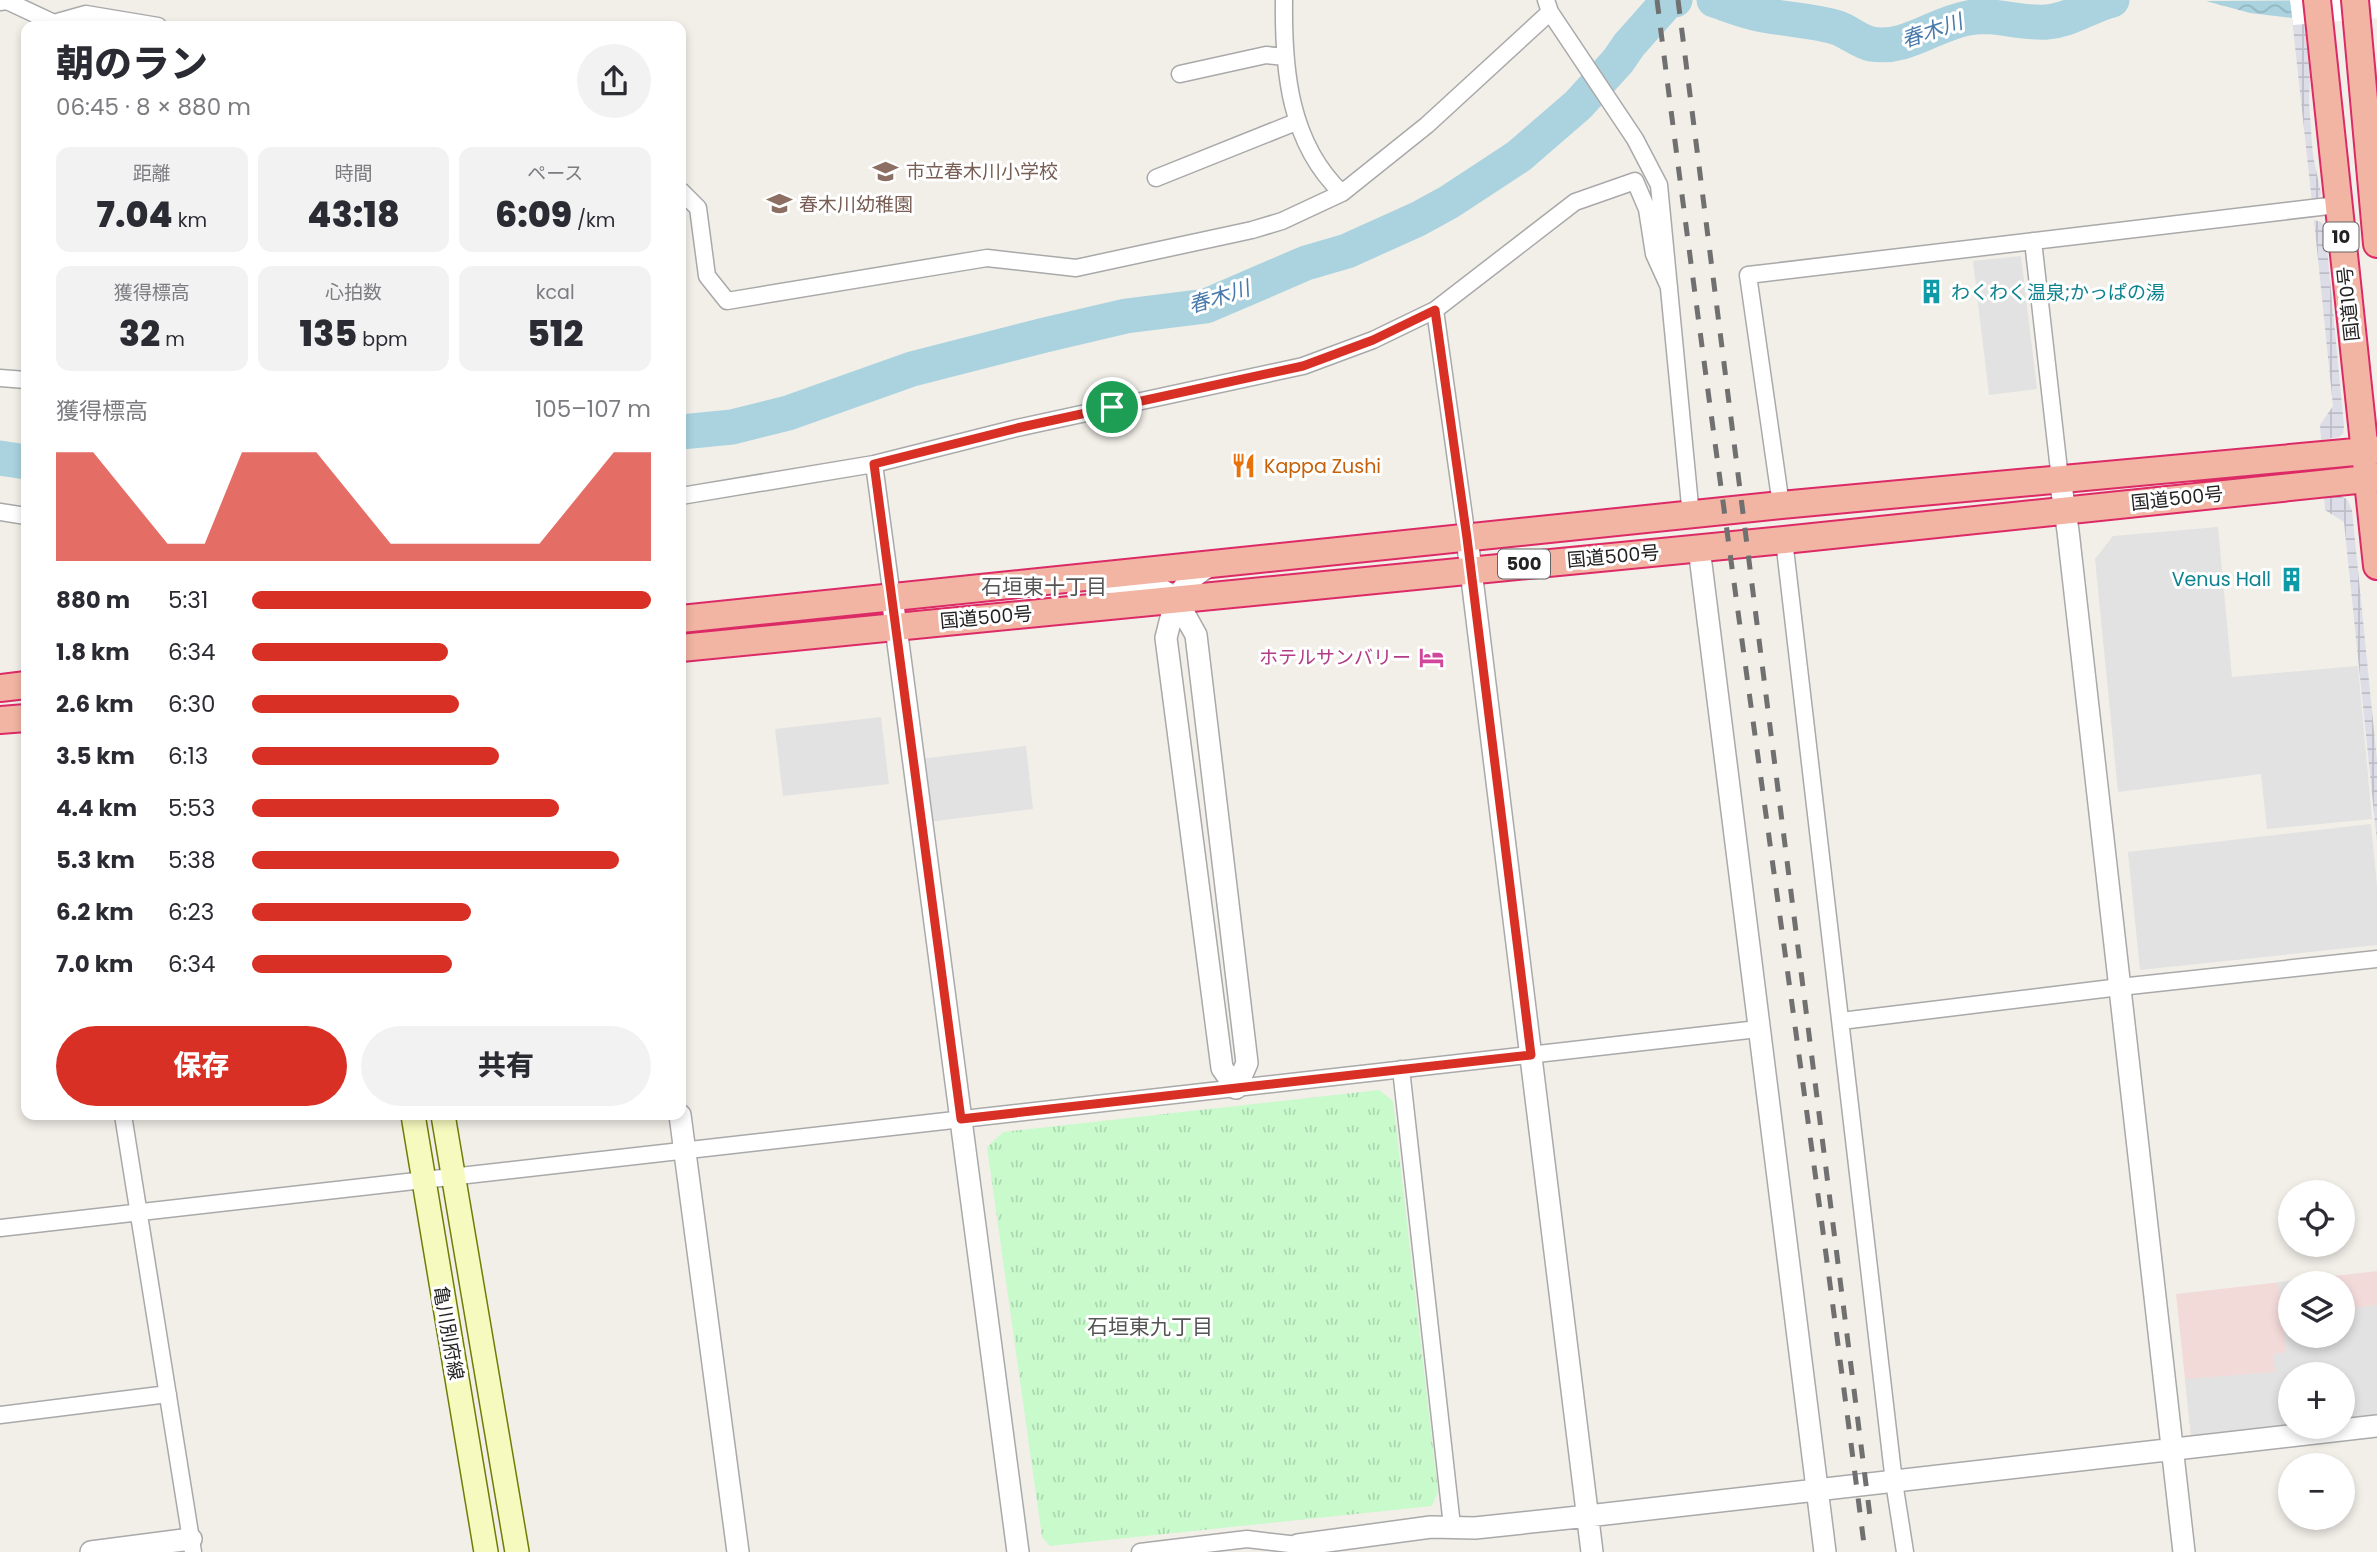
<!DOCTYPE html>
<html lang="ja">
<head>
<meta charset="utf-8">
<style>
	:root { --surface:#fff; --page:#f2f2f3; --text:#2b2b33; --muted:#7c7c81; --accent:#d93025 }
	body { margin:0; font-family:Poppins,"Noto Sans JP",sans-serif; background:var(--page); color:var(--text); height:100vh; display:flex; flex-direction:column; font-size:26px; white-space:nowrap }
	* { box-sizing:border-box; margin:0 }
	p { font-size:23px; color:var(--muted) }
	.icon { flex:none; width:38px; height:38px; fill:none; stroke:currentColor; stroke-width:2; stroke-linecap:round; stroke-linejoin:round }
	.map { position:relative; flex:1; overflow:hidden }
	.sheet { position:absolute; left:21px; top:21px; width:665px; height:1099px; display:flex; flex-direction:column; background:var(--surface); border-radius:14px; box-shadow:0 4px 10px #0003 }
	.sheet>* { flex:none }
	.buttons { position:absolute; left:2278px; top:1180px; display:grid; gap:14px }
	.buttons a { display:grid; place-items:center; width:77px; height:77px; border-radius:50%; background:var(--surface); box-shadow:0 4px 10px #0003; font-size:35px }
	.pin { position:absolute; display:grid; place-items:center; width:60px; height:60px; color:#fff; margin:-30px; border:4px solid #fff; border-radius:50%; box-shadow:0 2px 7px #0007 }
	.round { display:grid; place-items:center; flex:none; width:74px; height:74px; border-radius:37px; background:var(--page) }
	.head { display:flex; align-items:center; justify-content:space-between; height:119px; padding:0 35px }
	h1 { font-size:38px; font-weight:800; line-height:52px }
	.metrics { display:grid; grid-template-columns:repeat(3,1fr); gap:10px; height:119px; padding:7px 35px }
	.metrics div { display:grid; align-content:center; border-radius:14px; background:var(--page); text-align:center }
	.metrics b { font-size:35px; font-weight:800 }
	.metrics small { font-size:19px; font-weight:400 }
	.metrics p { font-size:19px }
	.chart { height:196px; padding:14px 35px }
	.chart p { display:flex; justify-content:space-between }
	.chart svg { width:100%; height:126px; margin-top:7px; fill:var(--accent); opacity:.7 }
	.button { display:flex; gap:14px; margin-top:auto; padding:14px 35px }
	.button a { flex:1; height:80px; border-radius:42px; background:var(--accent); color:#fff; font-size:28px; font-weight:800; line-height:80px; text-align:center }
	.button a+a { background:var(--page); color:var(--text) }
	ul { padding:0 35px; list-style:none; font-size:23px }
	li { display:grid; grid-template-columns:112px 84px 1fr; align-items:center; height:52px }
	li i { height:18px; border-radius:9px; background:var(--accent) }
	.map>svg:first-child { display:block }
	.commercial { fill:#f2dad9; fill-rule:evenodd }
	.park { fill:url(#park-tufts) }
	.parking { fill:#e2e2e2 }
	.plaza { fill:url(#plaza-grid) }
	.water { fill:url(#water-waves) }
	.pier { fill:#fff }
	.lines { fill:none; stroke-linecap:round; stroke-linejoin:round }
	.river { stroke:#aad3df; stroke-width:35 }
	.minor-casing { stroke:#a9a9a9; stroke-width:19 }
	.tertiary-casing { stroke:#a9a9a9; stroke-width:24 }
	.secondary-casing { stroke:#707d05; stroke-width:26 }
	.trunk-casing { stroke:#dc2a67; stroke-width:30 }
	.minor { stroke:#fff; stroke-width:16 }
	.tertiary { stroke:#fff; stroke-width:21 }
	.secondary { stroke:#f7fabf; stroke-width:23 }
	.trunk { stroke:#f2b4a3; stroke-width:26 }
	.rail { stroke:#707070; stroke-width:5; stroke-dasharray:14 14; stroke-linecap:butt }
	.route-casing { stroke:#fff; stroke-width:14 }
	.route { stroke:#d93025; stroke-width:9 }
	.labels { text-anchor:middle; stroke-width:6; stroke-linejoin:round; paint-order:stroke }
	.shield { fill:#fff; stroke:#646464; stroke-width:2 }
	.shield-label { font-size:18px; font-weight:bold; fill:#222 }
	.education-label { font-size:19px; fill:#785e54; stroke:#fff; text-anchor:start }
	.culture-label { font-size:19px; fill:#0d838f; stroke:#fff; text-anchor:start }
	.street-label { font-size:19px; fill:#222; stroke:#fff }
	.food-label { font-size:19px; fill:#c56008; stroke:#fff; text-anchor:start }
	.hotel-label { font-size:19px; fill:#b23c85; stroke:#fff; text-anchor:end }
	.water-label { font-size:21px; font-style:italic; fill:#4a7aab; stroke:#fff }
	.neighbourhood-label { font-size:21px; fill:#555; stroke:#fff }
</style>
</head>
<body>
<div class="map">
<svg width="2377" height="1552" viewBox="0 0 2377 1552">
	<defs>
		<pattern id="park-tufts" width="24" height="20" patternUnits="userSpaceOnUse" patternTransform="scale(1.75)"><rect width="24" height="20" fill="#c8facc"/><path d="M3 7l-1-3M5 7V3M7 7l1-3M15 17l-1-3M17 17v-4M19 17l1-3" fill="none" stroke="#acd6af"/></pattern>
		<pattern id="plaza-grid" width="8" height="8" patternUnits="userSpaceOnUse" patternTransform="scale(1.75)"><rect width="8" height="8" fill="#dddde8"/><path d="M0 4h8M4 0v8" fill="none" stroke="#bdbdc7"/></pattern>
		<pattern id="water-waves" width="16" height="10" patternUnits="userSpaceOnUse" patternTransform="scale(1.75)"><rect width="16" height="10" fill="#aad3df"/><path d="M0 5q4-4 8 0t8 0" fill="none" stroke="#92b5bf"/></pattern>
	</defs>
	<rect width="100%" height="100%" fill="#f2efe9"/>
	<!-- commercial -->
	<path class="commercial" d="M2377 1271V1415L2343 1419V1374H2291V1425L2191 1436 2176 1294ZM2291 1283H2343V1335H2291Z"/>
	<!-- park -->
	<path class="park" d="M1379 1090 1393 1101 1438 1492 1432 1506 1050 1546 1042 1537 987 1147 1003 1132Z"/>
	<!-- parking -->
	<path class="parking" d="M2021 256 2037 389 1989 395 1973 261Z
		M2218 527 2232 677 2358 666 2372 819 2267 829 2261 774 2118 792 2095 559 2113 536Z
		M881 717 889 784 783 796 775 729Z
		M1026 746 1033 809 928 822 920 759Z
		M2371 824 2377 886V945L2140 970 2128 852Z
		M2323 1277 2324 1283H2291V1335H2343V1309L2377 1305V1415L2343 1419V1374H2291V1425L2191 1436 2185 1379 2275 1372 2273 1354 2286 1352 2278 1282Z"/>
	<!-- plaza -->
	<path class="plaza" d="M2290 0H2302L2310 79 2309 102 2313 156 2321 193 2318 199 2312 202Z
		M2314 220 2321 222 2325 227 2344 426 2343 434 2339 437 2321 440 2320 425 2333 406Z
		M2337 495 2347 499 2352 510 2377 761V842L2344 522 2325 510 2324 497Z"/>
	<!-- water -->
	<path class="water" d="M2377 0V16L2292 18 2250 13 2206 1Z"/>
	<!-- pier -->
	<path class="pier" d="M2290 0H2377V18L2293 25Z"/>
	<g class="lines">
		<!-- river -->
		<path class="river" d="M1714 0C1729 5 1744 11 1759 14 1786 20 1812 20 1838 28 1849 32 1860 42 1871 44 1907 50 1934 24 1968 18 1995 13 2020 24 2047 22 2071 20 2089 6 2112 0
			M681 432 732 427 788 413 912 369 1045 335 1126 316 1206 306 1306 263 1347 251 1418 219 1449 202 1519 156 1578 105 1618 61 1629 45 1668 1 1675 0
			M0 458 26 462"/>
		<defs>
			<path id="minor" d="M1284 0C1283 69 1289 143 1342 193
				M1546 0 1550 12 1635 139 1659 185 1691 516
				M0 2 7 1 54 23 86 14 158 26
				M1180 74 1266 55 1285 57
				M1156 178 1296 122
				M681 191 698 208 707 276 727 301 987 258 1076 268 1252 230 1282 221 1342 193 1427 125 1550 12
				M2033 241 2060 479
				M1435 310 1467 538
				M0 378 26 380
				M874 464 892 597
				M681 496 874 464 1017 428 1303 366 1373 340 1435 310 1575 202 1635 181 1647 209 1654 254 1669 287
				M1781 505 1748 275 2337 205
				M0 512 26 516
				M1784 540 1894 1482 1905 1552
				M1841 1021 2120 987 2377 959
				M1401 1069 1452 1526
				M123 1115 193 1552
				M0 1228 1758 1029
				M0 1415 168 1394
				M1140 1552 1247 1539 1298 1545"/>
			<path id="tertiary" d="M2060 479 2068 531 2184 1552
				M1467 538 1592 1552
				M1699 548 1825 1552
				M1213 564C1178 582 1175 602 1166 638L1222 1068 1236 1088
				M1100 581 1130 587 1159 588 1176 599 1196 635 1247 1063 1236 1088
				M892 597 1018 1552
				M680 1115 738 1552
				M1298 1545 1431 1527 1475 1528 1588 1516 2377 1426
				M91 1552 191 1539"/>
			<path id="secondary" d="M413 1115 486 1552
				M443 1115 517 1552"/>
			<path id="trunk" d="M2317 0 2377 566
				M2355 0 2377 244
				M681 619 1781 505 2377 450
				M681 648 1784 540 2377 478
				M0 688 26 685
				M0 720 26 718"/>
		</defs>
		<!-- minor casing -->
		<use href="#minor" class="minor-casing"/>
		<!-- tertiary casing -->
		<use href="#tertiary" class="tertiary-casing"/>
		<!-- secondary casing -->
		<use href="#secondary" class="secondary-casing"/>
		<!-- trunk casing -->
		<use href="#trunk" class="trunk-casing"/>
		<!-- minor -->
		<use href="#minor" class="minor"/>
		<!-- tertiary -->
		<use href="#tertiary" class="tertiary"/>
		<!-- secondary -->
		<use href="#secondary" class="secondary"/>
		<!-- trunk -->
		<use href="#trunk" class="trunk"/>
		<!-- rail -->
		<path class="rail" d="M1657 0C1722 518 1799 1034 1865 1552
			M1678 0 1871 1524"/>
	</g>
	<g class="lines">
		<defs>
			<path id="route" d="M1435 310 1467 538 1531 1055 961 1119 874 464 1017 428 1303 366 1373 340Z"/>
		</defs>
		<!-- route casing -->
		<use href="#route" class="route-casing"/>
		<!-- route -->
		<use href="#route" class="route"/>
	</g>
	<!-- icons -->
	<defs>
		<symbol id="school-bare" viewBox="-9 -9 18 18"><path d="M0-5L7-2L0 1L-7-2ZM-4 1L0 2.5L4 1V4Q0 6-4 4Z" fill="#8d6e63" stroke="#fff" stroke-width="2.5" paint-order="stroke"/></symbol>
		<symbol id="building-bare" viewBox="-9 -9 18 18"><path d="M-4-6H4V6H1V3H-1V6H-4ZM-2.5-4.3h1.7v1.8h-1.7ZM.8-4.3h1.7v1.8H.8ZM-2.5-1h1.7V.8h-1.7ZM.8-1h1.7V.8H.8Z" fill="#0f9aa8" stroke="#fff" stroke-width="2.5" paint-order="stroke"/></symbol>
		<symbol id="restaurant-bare" viewBox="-9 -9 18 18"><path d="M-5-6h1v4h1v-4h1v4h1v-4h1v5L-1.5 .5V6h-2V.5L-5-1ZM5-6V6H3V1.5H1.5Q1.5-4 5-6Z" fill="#e8710a" stroke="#fff" stroke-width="2.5" paint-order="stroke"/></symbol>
		<symbol id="hotel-bare" viewBox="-9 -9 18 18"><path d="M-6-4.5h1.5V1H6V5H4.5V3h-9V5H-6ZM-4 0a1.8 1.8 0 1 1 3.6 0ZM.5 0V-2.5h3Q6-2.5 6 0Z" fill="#d1479c" stroke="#fff" stroke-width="2.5" paint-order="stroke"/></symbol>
	</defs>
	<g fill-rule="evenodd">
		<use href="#school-bare" x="868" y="154" width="35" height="35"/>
		<use href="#school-bare" x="762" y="186" width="35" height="35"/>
		<use href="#building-bare" x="1914" y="274" width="35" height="35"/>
		<use href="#restaurant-bare" x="1226" y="448" width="35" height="35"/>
		<use href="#building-bare" x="2274" y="562" width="35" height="35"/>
		<use href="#hotel-bare" x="1414" y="640" width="35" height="35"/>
	</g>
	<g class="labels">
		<!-- shield labels -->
		<g class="shield">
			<rect x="2323.5" y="222.5" width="35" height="29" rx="5"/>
			<rect x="1498" y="549.5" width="52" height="29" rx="5"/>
		</g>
		<g class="shield-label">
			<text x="2341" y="243">10</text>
			<text x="1524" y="570">500</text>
		</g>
		<!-- education labels -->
		<g class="education-label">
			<text x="906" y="178">市立春木川小学校</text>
			<text x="799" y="211">春木川幼稚園</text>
		</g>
		<!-- culture labels -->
		<g class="culture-label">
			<text x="1951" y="299">わくわく温泉;かっぱの湯</text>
			<text x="2271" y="586" text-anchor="end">Venus Hall</text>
		</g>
		<!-- street labels -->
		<g class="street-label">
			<text transform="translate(2348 304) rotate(-96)" y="7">国道10号</text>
			<text transform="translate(2177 498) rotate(-6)" y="7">国道500号</text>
			<text transform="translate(1613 556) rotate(-5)" y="7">国道500号</text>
			<text transform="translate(986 617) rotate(-5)" y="7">国道500号</text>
			<text transform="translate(449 1333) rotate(80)" y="7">亀川別府線</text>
		</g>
		<!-- food labels -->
		<g class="food-label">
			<text x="1264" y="473">Kappa Zushi</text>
		</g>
		<!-- hotel labels -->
		<g class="hotel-label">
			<text x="1411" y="664">ホテルサンバリー</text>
		</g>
		<!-- water labels -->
		<g class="water-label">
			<text transform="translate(1932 31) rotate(-19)" y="7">春木川</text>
			<text transform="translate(1219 297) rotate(-17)" y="7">春木川</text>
		</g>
		<!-- neighbourhood labels -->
		<g class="neighbourhood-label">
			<text x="1044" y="594">石垣東十丁目</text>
			<text x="1150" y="1334">石垣東九丁目</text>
		</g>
	</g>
</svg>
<div class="buttons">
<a><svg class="icon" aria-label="locate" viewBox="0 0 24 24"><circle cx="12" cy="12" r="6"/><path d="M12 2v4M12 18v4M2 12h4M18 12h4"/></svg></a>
<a><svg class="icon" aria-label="layers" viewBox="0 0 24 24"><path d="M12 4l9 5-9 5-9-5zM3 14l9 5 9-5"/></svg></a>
<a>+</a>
<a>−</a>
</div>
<div class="pin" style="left:1112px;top:407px;background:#1e9e55"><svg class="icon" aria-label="arrive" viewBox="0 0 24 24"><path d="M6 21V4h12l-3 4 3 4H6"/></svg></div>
<section class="sheet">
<div class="head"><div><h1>朝のラン</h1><p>06:45 · 8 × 880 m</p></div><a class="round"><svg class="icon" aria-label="share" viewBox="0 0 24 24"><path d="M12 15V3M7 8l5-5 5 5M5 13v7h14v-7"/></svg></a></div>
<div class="metrics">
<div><p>距離</p><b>7.04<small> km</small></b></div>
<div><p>時間</p><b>43:18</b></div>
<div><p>ペース</p><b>6:09<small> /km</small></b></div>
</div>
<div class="metrics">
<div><p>獲得標高</p><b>32<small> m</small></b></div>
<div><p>心拍数</p><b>135<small> bpm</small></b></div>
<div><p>kcal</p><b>512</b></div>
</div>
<div class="chart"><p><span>獲得標高</span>105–107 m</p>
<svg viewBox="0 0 160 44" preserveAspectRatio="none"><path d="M0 44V6L10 6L20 22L30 38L40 38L50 6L60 6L70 6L80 22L90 38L100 38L110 38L120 38L130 38L140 22L150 6L160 6V44z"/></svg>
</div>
<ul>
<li><b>880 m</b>5:31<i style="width:100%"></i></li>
<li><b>1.8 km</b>6:34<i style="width:49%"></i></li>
<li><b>2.6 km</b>6:30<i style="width:52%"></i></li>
<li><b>3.5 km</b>6:13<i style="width:62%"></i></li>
<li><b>4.4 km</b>5:53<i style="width:77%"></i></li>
<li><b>5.3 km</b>5:38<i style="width:92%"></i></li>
<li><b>6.2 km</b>6:23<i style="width:55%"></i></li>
<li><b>7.0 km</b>6:34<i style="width:50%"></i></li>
</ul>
<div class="button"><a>保存</a><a>共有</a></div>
</section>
</div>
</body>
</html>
